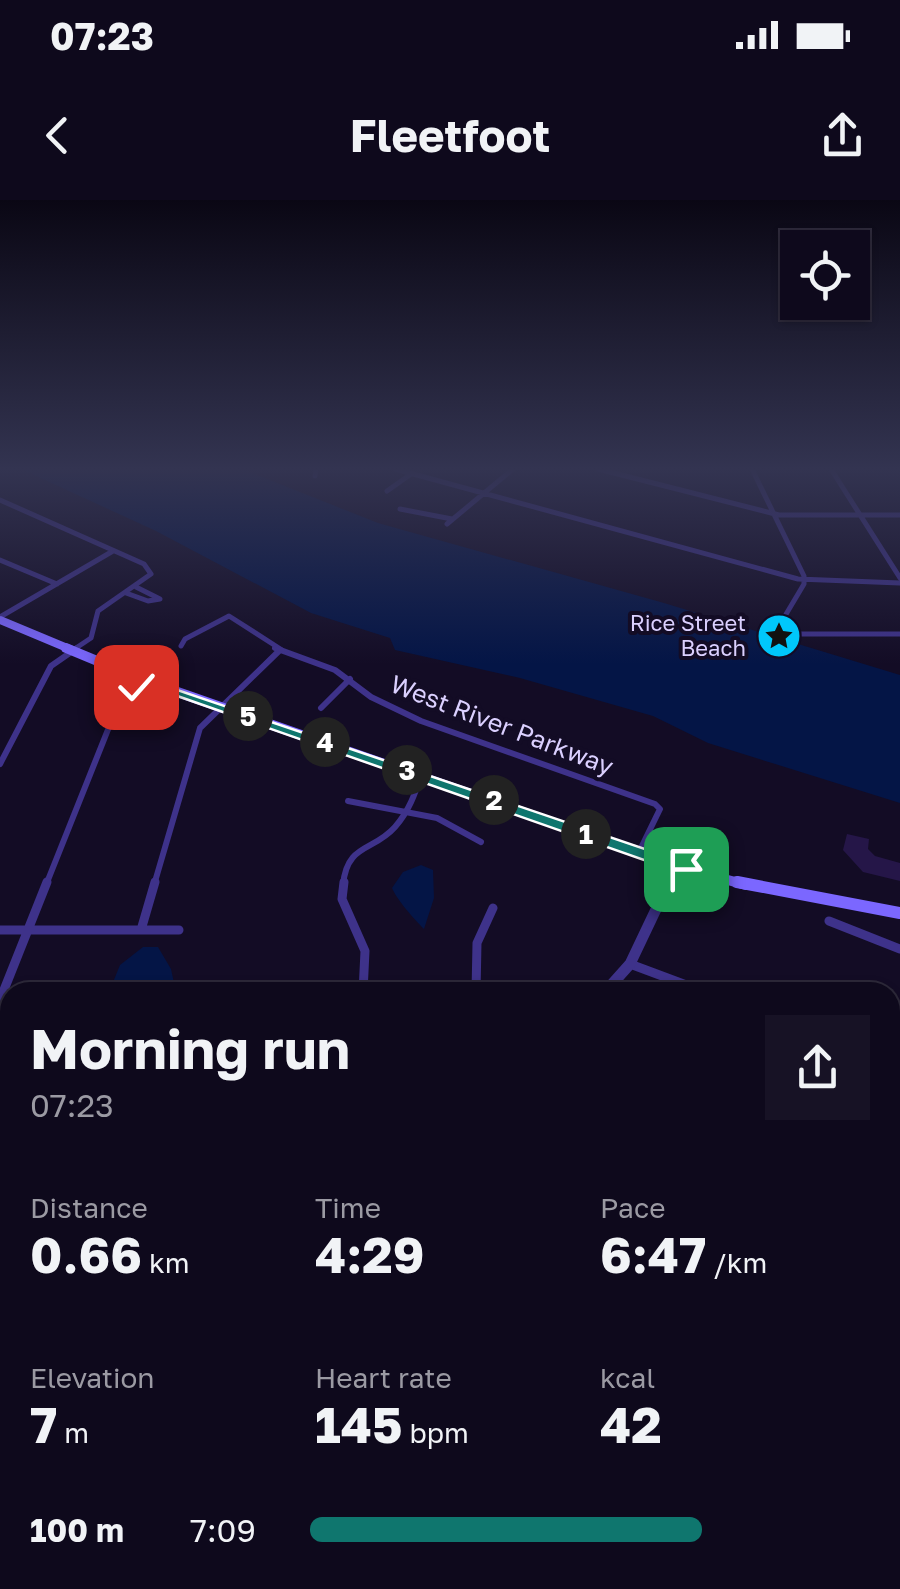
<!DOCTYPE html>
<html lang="en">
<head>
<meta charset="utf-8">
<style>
	:root { --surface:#0e091c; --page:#171225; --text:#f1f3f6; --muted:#9b9aa3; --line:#2e2a3b; --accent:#0f766e }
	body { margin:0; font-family:"Golos Text",sans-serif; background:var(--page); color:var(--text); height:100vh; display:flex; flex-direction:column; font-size:38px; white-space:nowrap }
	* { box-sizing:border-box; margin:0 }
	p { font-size:32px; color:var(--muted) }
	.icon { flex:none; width:55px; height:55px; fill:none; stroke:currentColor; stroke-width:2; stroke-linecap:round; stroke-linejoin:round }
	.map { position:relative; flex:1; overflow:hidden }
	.details { position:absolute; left:0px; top:782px; width:900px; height:608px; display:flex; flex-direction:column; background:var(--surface); border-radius:30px 30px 0 0; box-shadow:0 2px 8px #0004,0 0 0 2px var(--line) }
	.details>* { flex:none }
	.controls { position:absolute; left:780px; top:30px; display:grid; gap:20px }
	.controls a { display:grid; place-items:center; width:90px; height:90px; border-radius:0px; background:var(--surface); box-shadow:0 2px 8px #0004,0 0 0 2px var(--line); font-size:50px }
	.pin { position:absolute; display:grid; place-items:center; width:85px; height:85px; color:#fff; margin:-42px; border-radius:20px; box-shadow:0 5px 15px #0006 }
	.km { position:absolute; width:50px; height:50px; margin:-25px; border-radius:50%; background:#222; color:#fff; font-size:28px; line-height:50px; text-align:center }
	.round { display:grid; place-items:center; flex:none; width:105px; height:105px; border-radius:0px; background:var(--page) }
	.head { display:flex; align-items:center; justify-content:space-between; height:170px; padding:0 30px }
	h1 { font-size:55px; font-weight:700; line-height:75px }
	.metrics { display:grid; grid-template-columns:repeat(3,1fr); gap:15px; height:170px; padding:10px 30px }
	.metrics div { display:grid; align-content:center }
	.metrics b { font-size:50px; font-weight:700 }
	.metrics small { font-size:28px; font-weight:400 }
	.metrics p { font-size:28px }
	ul { padding:0 30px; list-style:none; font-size:32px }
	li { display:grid; grid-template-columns:160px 120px 1fr; align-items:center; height:75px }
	li i { height:25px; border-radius:12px; background:var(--accent) }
	.status { display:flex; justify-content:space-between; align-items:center; height:70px; padding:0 50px; background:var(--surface); direction:ltr }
	.status svg { height:28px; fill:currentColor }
	header { display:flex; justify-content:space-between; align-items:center; height:130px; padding:0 30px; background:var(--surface); font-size:45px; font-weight:700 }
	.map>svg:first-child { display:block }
	.water { fill:#041546 }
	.building { fill:#251648 }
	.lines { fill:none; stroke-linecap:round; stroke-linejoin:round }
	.minor-far3 { stroke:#3e328a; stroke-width:5 }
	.minor-far2 { stroke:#3e328a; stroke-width:6 }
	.minor-far1 { stroke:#3e328a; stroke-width:9 }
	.minor { stroke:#3e328a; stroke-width:11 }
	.tertiary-far2 { stroke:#3e328a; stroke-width:9 }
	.tertiary-far1 { stroke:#3e328a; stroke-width:11 }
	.tertiary { stroke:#3e328a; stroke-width:15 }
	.secondary-far2 { stroke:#7b67ff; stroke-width:8 }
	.secondary-far1 { stroke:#7b67ff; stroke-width:10 }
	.secondary { stroke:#7b67ff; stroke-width:12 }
	.route { fill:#0f766e; stroke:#fff; stroke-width:2.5 }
	.labels { text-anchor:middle; stroke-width:8; stroke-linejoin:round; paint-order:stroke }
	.far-poi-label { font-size:22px; fill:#dbd0ff; stroke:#130c25; text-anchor:end }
	.street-label { font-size:25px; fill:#dbd0ff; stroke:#130c25 }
</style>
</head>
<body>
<div class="status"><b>07:23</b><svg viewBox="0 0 49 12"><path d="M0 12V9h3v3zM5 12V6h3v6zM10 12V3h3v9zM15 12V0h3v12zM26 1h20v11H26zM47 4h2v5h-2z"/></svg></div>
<header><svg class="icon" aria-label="back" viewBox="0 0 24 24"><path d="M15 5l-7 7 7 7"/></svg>Fleetfoot<svg class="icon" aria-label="share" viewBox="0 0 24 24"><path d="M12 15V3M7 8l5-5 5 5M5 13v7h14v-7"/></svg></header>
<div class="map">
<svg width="900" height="1389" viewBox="0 0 900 1389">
	<rect width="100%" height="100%" fill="#130c25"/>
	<!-- water -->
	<path class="water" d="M21 269H242L378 323 664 403 900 475V603L708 543 653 516 520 478 395 450 390 438 311 413 156 331Z
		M421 665 433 670 434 698 424 729C414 719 397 700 392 688L403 672Z
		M143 747H158L171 769 176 792H109L120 765Z
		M272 1380H446V1389H270Z"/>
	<!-- building -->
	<path class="building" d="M847 634 869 639 868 649 875 656 900 663V681L863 672 843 650Z"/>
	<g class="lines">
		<!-- minor-far3 -->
		<path class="minor-far3" d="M395 269 798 379 900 383
			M598 269 779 315H900
			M752 269 804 376V384L782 421 783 426 799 434H900
			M831 269 900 378
			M315 276 316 269
			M387 291 411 274
			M0 300 144 364 151 374 98 411 91 438 73 450
			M400 309 452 319
			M447 324 513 269
			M0 360 57 384
			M126 393 148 401 160 399 136 387
			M0 417 113 351
			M181 446 185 439 229 416 282 450"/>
		<!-- minor-far2 -->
		<path class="minor-far2" d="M275 448 335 470 371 497 421 521 655 604 660 609 639 652
			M321 508 350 479
			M0 564 51 466 77 448
			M348 601 437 618 481 642
			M46 685 115 512 143 480
			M154 685 200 528 280 450
			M343 685C347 643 373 652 395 627 409 611 415 594 421 575"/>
		<!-- minor-far1 -->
		<path class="minor-far1" d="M344 682 342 699 365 751 363 792
			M829 721 900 749
			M0 730H179
			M141 730 155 682
			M630 764 705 792
			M476 792 477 743 493 708
			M0 800 47 682
			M890 862 900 866
			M0 922 10 918"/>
		<!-- minor -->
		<path class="minor" d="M0 1150 10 1164
			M890 1213H900
			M0 1230 10 1194
			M890 1231 900 1266
			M554 1380 555 1389
			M736 1380 738 1389
			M135 1389 136 1380"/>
		<!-- tertiary-far2 -->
		<path class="tertiary-far2" d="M668 685 677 666"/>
		<!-- tertiary-far1 -->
		<path class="tertiary-far1" d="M605 792 630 764 669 682"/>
		<!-- tertiary -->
		<path class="tertiary" d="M0 1065 10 1060"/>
		<!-- secondary-far2 -->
		<path class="secondary-far2" d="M0 420 72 450"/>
		<!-- secondary-far1 -->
		<path class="secondary-far1" d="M66 448 143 480 677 666 746 685"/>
		<!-- secondary -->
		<path class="secondary" d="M737 682 900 713"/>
	</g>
	<!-- sky -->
	<linearGradient id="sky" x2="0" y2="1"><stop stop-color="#0a0714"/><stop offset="0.58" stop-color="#333451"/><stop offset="1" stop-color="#333451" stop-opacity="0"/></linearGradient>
	<rect width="900" height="464" fill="url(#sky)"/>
	<!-- route -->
	<path class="route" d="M139 477 692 665 694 669 692 673H681L146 485 141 490H132L130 487Z"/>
	<!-- icons -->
	<defs>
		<symbol id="sight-disc" viewBox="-11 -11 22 22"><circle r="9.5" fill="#00c7fb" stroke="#130c25"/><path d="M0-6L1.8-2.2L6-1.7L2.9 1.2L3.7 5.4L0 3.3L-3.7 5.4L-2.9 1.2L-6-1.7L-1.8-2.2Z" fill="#111"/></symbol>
	</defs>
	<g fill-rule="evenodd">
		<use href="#sight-disc" x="754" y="411" width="50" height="50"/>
	</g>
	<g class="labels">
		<!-- far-poi labels -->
		<g class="far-poi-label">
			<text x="746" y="431">Rice Street<tspan x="746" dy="25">Beach</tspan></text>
		</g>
		<!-- street labels -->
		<g class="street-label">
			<text transform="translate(502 525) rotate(21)" y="9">West River Parkway</text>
		</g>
	</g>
</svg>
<div class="controls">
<a><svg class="icon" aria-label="locate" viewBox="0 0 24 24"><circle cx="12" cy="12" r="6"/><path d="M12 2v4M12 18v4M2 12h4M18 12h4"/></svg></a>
</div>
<div class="pin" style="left:686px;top:669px;background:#1e9e55"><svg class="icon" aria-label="arrive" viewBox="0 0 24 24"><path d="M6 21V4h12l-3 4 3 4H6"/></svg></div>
<div class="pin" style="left:136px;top:487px;background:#d93025"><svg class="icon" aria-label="check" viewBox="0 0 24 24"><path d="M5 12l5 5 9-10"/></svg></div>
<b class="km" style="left:586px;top:634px">1</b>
<b class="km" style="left:494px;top:600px">2</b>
<b class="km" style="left:407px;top:570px">3</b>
<b class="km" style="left:325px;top:542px">4</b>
<b class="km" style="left:248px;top:516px">5</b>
<section class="details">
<div class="head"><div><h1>Morning run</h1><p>07:23</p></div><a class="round"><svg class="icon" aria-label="share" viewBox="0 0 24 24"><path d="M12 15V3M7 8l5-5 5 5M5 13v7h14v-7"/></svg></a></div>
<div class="metrics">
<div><p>Distance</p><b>0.66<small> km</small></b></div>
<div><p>Time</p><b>4:29</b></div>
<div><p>Pace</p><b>6:47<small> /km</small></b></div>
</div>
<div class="metrics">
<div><p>Elevation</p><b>7<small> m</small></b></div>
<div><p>Heart rate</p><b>145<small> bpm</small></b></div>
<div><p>kcal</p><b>42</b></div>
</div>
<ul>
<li><b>100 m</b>7:09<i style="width:70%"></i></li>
</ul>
</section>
</div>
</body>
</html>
